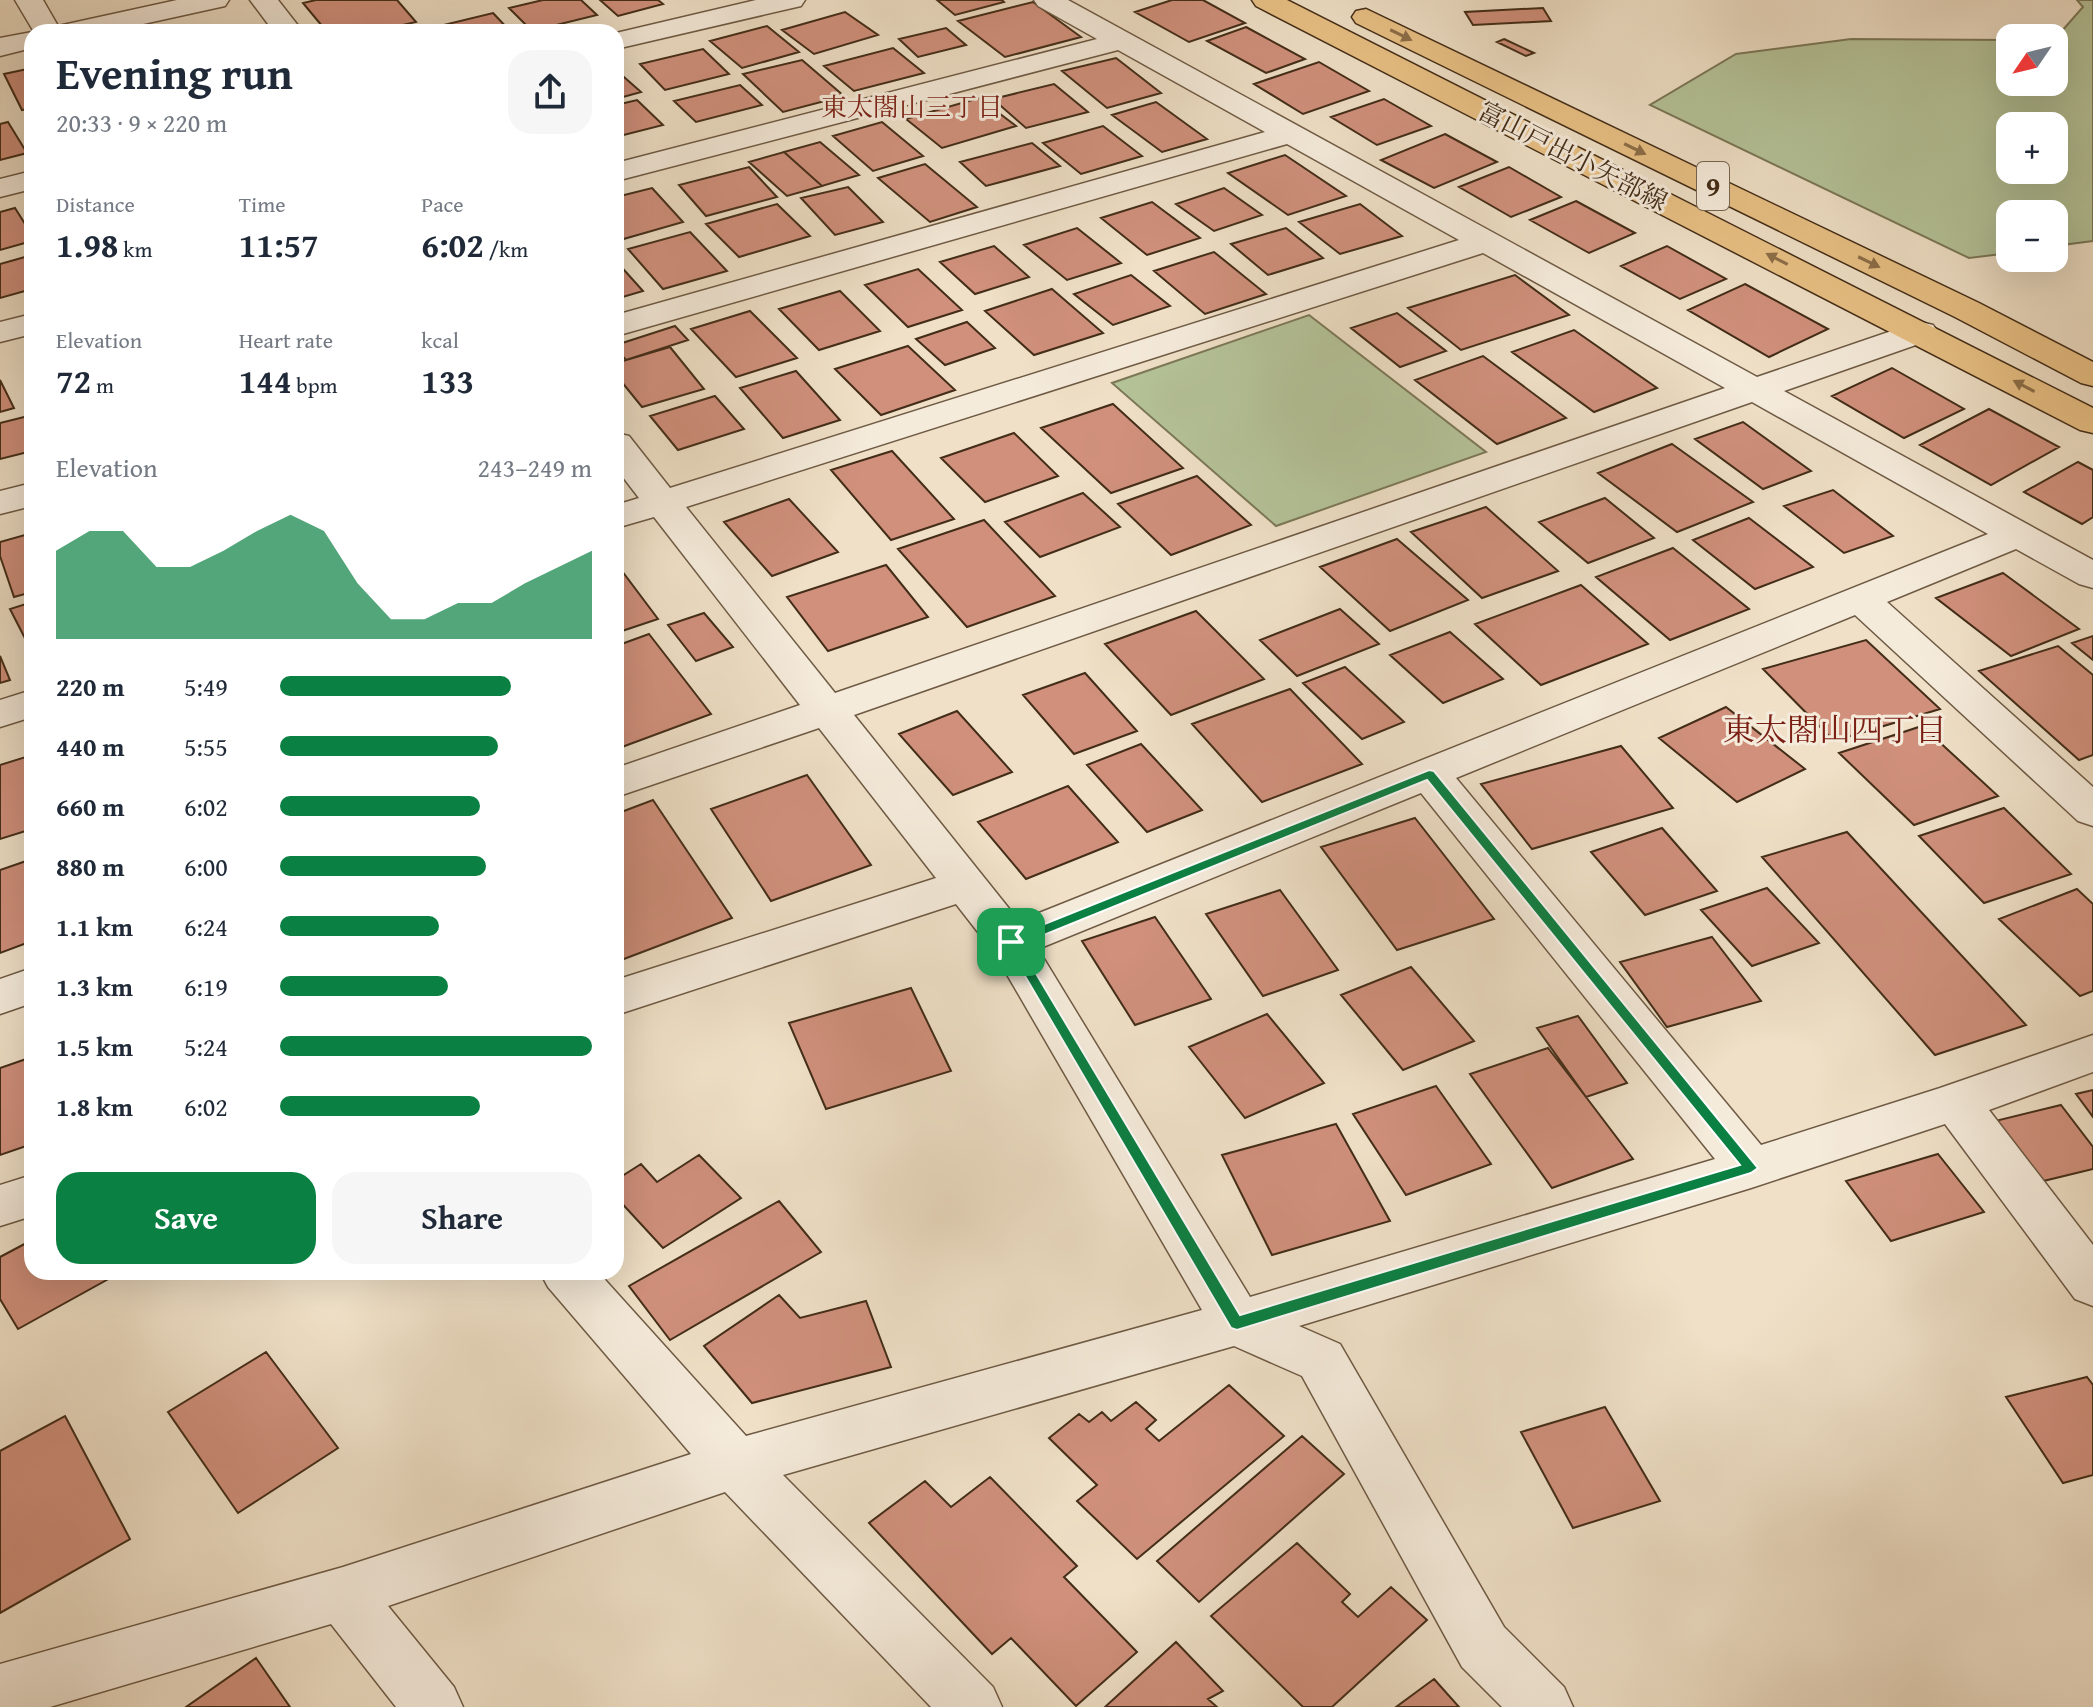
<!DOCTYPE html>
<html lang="en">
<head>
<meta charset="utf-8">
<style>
	:root { --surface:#fff; --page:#f6f6f7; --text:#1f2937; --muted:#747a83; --accent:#0b8043 }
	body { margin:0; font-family:"Gentium Book Plus","Noto Serif JP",serif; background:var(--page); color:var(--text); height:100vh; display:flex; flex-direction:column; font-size:30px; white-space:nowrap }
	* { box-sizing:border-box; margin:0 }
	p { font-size:26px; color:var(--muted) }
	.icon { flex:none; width:44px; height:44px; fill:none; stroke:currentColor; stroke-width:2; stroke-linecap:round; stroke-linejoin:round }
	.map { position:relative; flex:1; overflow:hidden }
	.details { position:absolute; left:24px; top:24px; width:600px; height:1256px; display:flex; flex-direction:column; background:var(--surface); border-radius:24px; box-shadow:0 8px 32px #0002 }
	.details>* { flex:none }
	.needle { width:52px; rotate:235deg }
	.fabs { position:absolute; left:1996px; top:24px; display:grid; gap:16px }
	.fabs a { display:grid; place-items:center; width:72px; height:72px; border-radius:16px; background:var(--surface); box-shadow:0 8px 32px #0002; font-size:40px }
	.pin { position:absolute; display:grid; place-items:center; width:68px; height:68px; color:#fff; margin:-34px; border-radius:16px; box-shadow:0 4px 12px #0006 }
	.round { display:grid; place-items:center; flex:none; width:84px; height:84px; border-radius:24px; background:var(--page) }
	.head { display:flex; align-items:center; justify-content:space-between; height:136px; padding:0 32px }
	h1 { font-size:44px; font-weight:800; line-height:60px }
	.metrics { display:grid; grid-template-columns:repeat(3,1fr); gap:12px; height:136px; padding:8px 32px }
	.metrics div { display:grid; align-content:center }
	.metrics b { font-size:34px; font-weight:800 }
	.metrics small { font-size:22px; font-weight:400 }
	.metrics p { font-size:22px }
	.chart { height:224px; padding:16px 32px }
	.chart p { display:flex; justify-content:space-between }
	.chart svg { width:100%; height:144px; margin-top:8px; fill:var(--accent); opacity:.7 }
	.primary-button { display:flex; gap:16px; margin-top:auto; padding:16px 32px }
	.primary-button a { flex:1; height:92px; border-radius:24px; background:var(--accent); color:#fff; font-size:32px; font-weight:800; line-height:92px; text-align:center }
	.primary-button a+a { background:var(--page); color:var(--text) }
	ul { padding:0 32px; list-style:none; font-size:26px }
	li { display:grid; grid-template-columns:128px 96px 1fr; align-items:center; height:60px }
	li i { height:20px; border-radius:10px; background:var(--accent) }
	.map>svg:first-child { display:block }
	.green { fill:#b5c399; stroke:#7c7858; stroke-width:2; fill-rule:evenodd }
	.building { fill:#d0907c; stroke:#432d18; stroke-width:2 }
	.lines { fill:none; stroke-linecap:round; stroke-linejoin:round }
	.street-casing { stroke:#6e5a44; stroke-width:3 }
	.primary-casing { stroke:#432d18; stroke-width:3 }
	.street { fill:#f5ebdb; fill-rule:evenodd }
	.primary { fill:#e8c084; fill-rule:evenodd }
	.oneway { fill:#8d6f49 }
	.route { fill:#0b8043; stroke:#fff; stroke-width:2; fill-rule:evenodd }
	.labels { text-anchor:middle; stroke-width:6; stroke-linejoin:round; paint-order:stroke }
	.far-neighbourhood-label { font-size:26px; fill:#7a1f14; stroke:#f5ebdb }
	.far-street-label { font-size:26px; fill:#432d18; stroke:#f5ebdb }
	.shield { fill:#f5ebdb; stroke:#786652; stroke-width:2 }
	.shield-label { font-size:28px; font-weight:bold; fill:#432d18 }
	.neighbourhood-label { font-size:32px; fill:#7a1f14; stroke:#f5ebdb }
</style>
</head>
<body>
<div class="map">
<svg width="2093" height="1707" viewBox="0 0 2093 1707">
	<rect width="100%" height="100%" fill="#efe0c7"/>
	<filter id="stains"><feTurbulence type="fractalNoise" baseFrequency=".0025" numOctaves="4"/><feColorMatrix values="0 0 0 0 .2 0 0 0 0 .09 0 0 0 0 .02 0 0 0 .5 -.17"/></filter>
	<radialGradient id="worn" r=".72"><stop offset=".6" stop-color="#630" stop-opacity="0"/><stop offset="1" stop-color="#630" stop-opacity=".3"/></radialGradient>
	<!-- green -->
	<path class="green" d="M2077 0H2093V241L2054 246V214H2010V253L1969 258 1650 105 1736 54 1851 39 2010 40V82H2054V40L2083 7ZM2054 126V170H2010V126Z
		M1309 315 1486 452 1276 526 1112 383Z"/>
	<!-- building -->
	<path class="building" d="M316 0H397L416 22 372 32H327L303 3Z
		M543 0H581L597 15 532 31 509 8Z
		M600 0H658L663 4 618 16Z
		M937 0H1002L1004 2 955 15Z
		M1172 0H1203L1245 23 1189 42 1135 12Z
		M1033 2 1081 37 1005 57 958 21Z
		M1543 8 1551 21 1473 25 1465 12Z
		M845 12 878 35 814 54 782 30Z
		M493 13 511 32H430L427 29Z
		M767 26 799 52 742 68 710 41Z
		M1246 27 1305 59 1266 73 1207 41Z
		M946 28 966 45 918 57 899 39Z
		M1504 39 1534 53 1526 56 1497 42Z
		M893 48 924 73 854 91 824 66Z
		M703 49 729 74 665 90 640 64Z
		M1116 58 1161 93 1107 108 1062 71Z
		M802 60 844 96 783 112 743 74Z
		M1319 62 1369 91 1303 114 1254 84Z
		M32 68V108L22 110 4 74Z
		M616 70 641 92 616 99Z
		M1054 84 1088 112 1026 128 993 99Z
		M740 85 762 105 696 122 674 101Z
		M979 98 1016 126 942 148 906 119Z
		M1384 99 1431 126 1377 145 1331 117Z
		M637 100 663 125 620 136 616 132V105Z
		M1156 102 1207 139 1162 152 1112 115Z
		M8 122 27 153 0 160V124Z
		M882 122 923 156 873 171 833 136Z
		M1103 126 1142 156 1081 174 1043 143Z
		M1445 134 1497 162 1434 188 1381 160Z
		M820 142 859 175 822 186 784 152Z
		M1032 143 1060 166 986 186 960 162Z
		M784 152 822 186 787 196 749 162Z
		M1285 155 1346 196 1288 215 1228 173Z
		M925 164 977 207 930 222 878 178Z
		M749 167 777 197 706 216 679 185Z
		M1509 167 1561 197 1511 217 1459 187Z
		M848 187 883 222 835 235 801 198Z
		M652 188 683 222 620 240 616 235V197Z
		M1224 188 1262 215 1214 231 1176 204Z
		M1576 201 1635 233 1589 253 1530 220Z
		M1152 202 1200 238 1147 255 1101 218Z
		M777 204 810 236 739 257 706 224Z
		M1360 204 1402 236 1340 254 1299 222Z
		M15 208 32 235V241L0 250V212Z
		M1077 228 1121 263 1067 280 1024 245Z
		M1286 228 1323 258 1268 275 1231 244Z
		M690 232 727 271 663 289 628 249Z
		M994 246 1029 277 975 294 940 262Z
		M1667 246 1726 279 1680 299 1621 266Z
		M1214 252 1266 294 1205 314 1154 271Z
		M32 255V289L0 298V264Z
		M616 261 643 291 616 299Z
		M918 269 962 310 908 327 865 285Z
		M1131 275 1170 306 1113 325 1074 294Z
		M1515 275 1569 315 1461 350 1408 308Z
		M1745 284 1828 329 1769 357 1688 310Z
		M1052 289 1103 333 1034 355 985 311Z
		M840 291 880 331 819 350 779 309Z
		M750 311 797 358 736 377 691 329Z
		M1397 313 1446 351 1400 367 1351 328Z
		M967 322 995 348 945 365 916 339Z
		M675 326 688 340 626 360 616 349V345Z
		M1574 330 1657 388 1594 412 1512 352Z
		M908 346 955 390 881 415 835 369Z
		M670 347 704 389 642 407 616 375V363Z
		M1483 356 1566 418 1497 444 1415 380Z
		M1892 368 1964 409 1904 438 1832 396Z
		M796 371 840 420 783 438 740 388Z
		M0 380 14 408 0 412Z
		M715 396 744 429 678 450 650 416Z
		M1113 404 1183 468 1111 493 1041 428Z
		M1989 409 2059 447 1991 485 1920 445Z
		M32 415V451L0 459V423Z
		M1743 422 1811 471 1763 489 1695 439Z
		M1014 433 1058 476 985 502 941 458Z
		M1672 444 1753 502 1677 532 1598 473Z
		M892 451 954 519 891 540 831 470Z
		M2078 462 2093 470V517L2082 524 2024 492Z
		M1197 476 1251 525 1171 555 1118 504Z
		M1833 490 1893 536 1844 553 1784 506Z
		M1083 493 1120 527 1040 557 1005 522Z
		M1605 498 1654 538 1588 563 1539 522Z
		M789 499 838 552 772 576 724 522Z
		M1486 507 1558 571 1482 598 1411 532Z
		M1749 518 1813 567 1755 589 1693 540Z
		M984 520 1055 596 967 627 898 549Z
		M32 533V592L14 597 0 556V542Z
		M1397 539 1468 600 1390 631 1320 567Z
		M1673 548 1749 609 1670 640 1596 577Z
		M616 563 658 619 616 633Z
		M886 565 928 617 828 651 787 597Z
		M2003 573 2079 629 2011 656 1936 598Z
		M1581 585 1648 644 1541 685 1475 624Z
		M32 602V652L10 609Z
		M1340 609 1379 644 1297 676 1260 640Z
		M1196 611 1264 679 1171 715 1105 644Z
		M704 613 733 647 696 661 668 625Z
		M1450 632 1503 679 1443 703 1390 655Z
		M649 634 711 714 622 747 616 739V646Z
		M2093 636V660L2072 643Z
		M1866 640 1940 709 1834 741 1763 669Z
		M2058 646 2093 675V755L2079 760 1979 671Z
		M0 656 10 680 0 683Z
		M1345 667 1404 722 1362 739 1303 683Z
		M1085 673 1137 731 1074 754 1023 695Z
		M1290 689 1362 764 1262 802 1192 724Z
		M1726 707 1805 769 1737 802 1659 738Z
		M957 711 1012 772 953 795 899 734Z
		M1922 726 1998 796 1914 825 1839 753Z
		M1141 744 1202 810 1147 832 1087 765Z
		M1621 746 1673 808 1532 849 1481 784Z
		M32 755V829L0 839V765Z
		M807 775 871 865 771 901 711 809Z
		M1068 786 1118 842 1026 879 978 822Z
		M653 800 732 918 616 962V814Z
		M2004 808 2071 874 1984 903 1919 836Z
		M1415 818 1494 919 1397 950 1321 847Z
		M1662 828 1717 891 1645 915 1591 852Z
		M1847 832 2026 1025 1935 1055 1762 857Z
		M32 859V941L0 953V870Z
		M1767 888 1819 943 1752 966 1701 910Z
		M2077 889 2093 904V991L2080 996 1999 919Z
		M1280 890 1338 970 1263 996 1206 914Z
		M1155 917 1211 999 1135 1025 1082 941Z
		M1712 937 1761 1001 1667 1027 1620 962Z
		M1411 967 1474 1041 1403 1070 1341 995Z
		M911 988 951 1071 826 1109 789 1023Z
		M1267 1014 1324 1083 1245 1118 1189 1047Z
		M1578 1016 1627 1083 1586 1097 1537 1028Z
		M1548 1048 1586 1097 1633 1159 1552 1188 1470 1074Z
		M32 1057V1144L0 1155V1068Z
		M1436 1086 1491 1164 1406 1195 1353 1114Z
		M2093 1090V1117L2076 1094Z
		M2061 1105 2093 1147V1169L2035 1183 1991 1122Z
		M1336 1124 1390 1221 1272 1255 1222 1155Z
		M1938 1154 1984 1212 1891 1241 1846 1181Z
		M699 1155 741 1198 663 1248 616 1197V1180L641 1164 657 1182Z
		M779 1201 821 1252 670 1340 629 1286Z
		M32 1240V1272H121L18 1329 0 1299V1257Z
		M779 1295 800 1318 866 1301 891 1367 752 1403 704 1346Z
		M266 1352 338 1448 238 1513 168 1412Z
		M2087 1377 2093 1385V1475L2063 1483 2006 1397Z
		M1229 1385 1284 1436 1137 1559 1077 1501 1097 1485 1049 1438 1079 1414 1089 1422 1102 1412 1111 1421 1136 1402 1156 1420 1146 1429 1159 1441Z
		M1605 1407 1660 1501 1573 1528 1521 1432Z
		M65 1416 130 1539 0 1613V1451Z
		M1302 1436 1344 1474 1199 1602 1157 1561Z
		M990 1477 1077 1566 1064 1577 1137 1652 1076 1706 1011 1638 992 1654 869 1523 925 1481 951 1507Z
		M1297 1543 1350 1594 1342 1602 1358 1617 1391 1587 1427 1620 1332 1707H1303L1211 1616Z
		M1176 1642 1223 1691 1208 1699 1217 1707H1105Z
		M256 1658 290 1707H186Z
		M1434 1679 1459 1707H1396Z"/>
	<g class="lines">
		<defs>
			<path id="street" d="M15 0H43L58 26 177 0H229L225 6 107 32H34Z
				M250 0H278L303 32H274Z
				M756 0H805L801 6 616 49V33Z
				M1034 0H1068L1757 377 1909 325 1921 322 1933 325 1938 332 1933 339 1784 391 2093 560V588L2079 584 2016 549 1887 602 2093 787V826L2078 821 1855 615 1456 778 1761 1145 1940 1088 2093 1035V1072L1989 1110 2093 1245V1306L2075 1299 1945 1124 1751 1188 1299 1326 1340 1344 1504 1627 1564 1687 1573 1707H1502L1462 1667 1302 1376 1234 1346 783 1475 993 1687 1002 1707H931L725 1492 388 1606 454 1687 463 1707H396L331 1624 50 1707H0V1664L343 1567 691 1454 548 1287 540 1272H598L746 1436 1202 1310 995 954 956 904 616 1015V980L936 878 819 728 616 797V768L800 705 654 517 616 528V505L639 498 616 468V433L629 436 670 488 1459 240 1287 144 616 336V315L1265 132 1118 50 616 181V163L1097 39 1038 6ZM1483 253 1725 388 835 693 686 507ZM1752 402 1988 534 1019 921 854 715ZM1421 793 1715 1159 1250 1297 1038 949Z
				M32 32V48L0 56V38Z
				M32 171V189L0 197V179Z
				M32 314V334L0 342V322Z
				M32 483V506L0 514V491Z
				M32 690V717L0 727V700Z
				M32 968V1003L0 1014V979Z
				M32 1175V1216L0 1226V1185Z"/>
			<path id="primary" d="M1252 0H1287L2093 408V433L2080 430 1256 6Z
				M1366 9 1979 303 2093 362V386L2081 383 1955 317 1356 23 1352 17 1356 11Z"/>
		</defs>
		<!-- street casing -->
		<use href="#street" class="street-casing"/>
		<!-- primary casing -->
		<use href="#primary" class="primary-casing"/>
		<!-- street -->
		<use href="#street" class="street"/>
		<!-- primary -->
		<use href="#primary" class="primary"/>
	</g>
	<!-- one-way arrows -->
	<defs><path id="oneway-solid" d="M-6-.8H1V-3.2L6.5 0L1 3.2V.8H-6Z" transform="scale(2)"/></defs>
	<g class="oneway">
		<use href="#oneway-solid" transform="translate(1401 35) rotate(26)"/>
		<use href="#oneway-solid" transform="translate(1635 149) rotate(26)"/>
		<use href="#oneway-solid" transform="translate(1777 259) rotate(-153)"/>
		<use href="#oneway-solid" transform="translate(1869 262) rotate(26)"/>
		<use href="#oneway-solid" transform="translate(2024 386) rotate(-152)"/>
	</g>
	<!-- route -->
	<path class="route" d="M1429 770 1434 771 1758 1168 1751 1173 1237 1330 1231 1328 1005 942 1007 939ZM1427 780 1740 1165 1240 1315 1019 945Z"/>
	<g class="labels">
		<!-- far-neighbourhood labels -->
		<g class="far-neighbourhood-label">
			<text x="912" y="116">東太閤山三丁目</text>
		</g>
		<!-- far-street labels -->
		<g class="far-street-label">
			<text transform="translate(1573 156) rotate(27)" y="9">富山戸出小矢部線</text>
		</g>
		<!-- shield labels -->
		<rect class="shield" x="1697" y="162" width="32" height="48" rx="6"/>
		<g class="shield-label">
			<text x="1713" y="196">9</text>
		</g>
		<!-- neighbourhood labels -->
		<g class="neighbourhood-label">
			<text x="1835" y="741">東太閤山四丁目</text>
		</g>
	</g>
	<rect width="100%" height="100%" filter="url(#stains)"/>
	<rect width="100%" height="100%" fill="url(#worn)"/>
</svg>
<div class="fabs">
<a><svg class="needle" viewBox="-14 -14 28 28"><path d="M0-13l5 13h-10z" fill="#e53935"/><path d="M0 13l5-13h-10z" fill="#747a83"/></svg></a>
<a>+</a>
<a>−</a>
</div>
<div class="pin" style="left:1011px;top:942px;background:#1e9e55"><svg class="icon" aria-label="arrive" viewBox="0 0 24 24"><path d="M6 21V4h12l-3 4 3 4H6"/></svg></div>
<section class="details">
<div class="head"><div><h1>Evening run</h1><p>20:33 · 9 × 220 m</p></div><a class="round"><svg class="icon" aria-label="share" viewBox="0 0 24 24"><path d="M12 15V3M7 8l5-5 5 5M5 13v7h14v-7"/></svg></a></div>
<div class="metrics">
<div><p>Distance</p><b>1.98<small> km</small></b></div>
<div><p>Time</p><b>11:57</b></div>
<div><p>Pace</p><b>6:02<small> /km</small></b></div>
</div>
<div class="metrics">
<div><p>Elevation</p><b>72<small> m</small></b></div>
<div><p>Heart rate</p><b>144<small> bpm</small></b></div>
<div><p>kcal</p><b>133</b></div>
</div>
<div class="chart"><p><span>Elevation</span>243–249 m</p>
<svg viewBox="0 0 160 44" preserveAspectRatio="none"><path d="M0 44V17L10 11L20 11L30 22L40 22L50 17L60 11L70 6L80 11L90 27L100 38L110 38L120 33L130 33L140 27L150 22L160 17V44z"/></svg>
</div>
<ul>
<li><b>220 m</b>5:49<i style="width:74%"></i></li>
<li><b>440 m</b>5:55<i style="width:70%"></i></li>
<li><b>660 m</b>6:02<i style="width:64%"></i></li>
<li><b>880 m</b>6:00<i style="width:66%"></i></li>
<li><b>1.1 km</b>6:24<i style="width:51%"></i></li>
<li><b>1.3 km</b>6:19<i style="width:54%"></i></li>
<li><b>1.5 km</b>5:24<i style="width:100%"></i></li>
<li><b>1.8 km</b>6:02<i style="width:64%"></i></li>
</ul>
<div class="primary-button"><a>Save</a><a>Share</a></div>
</section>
</div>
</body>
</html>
